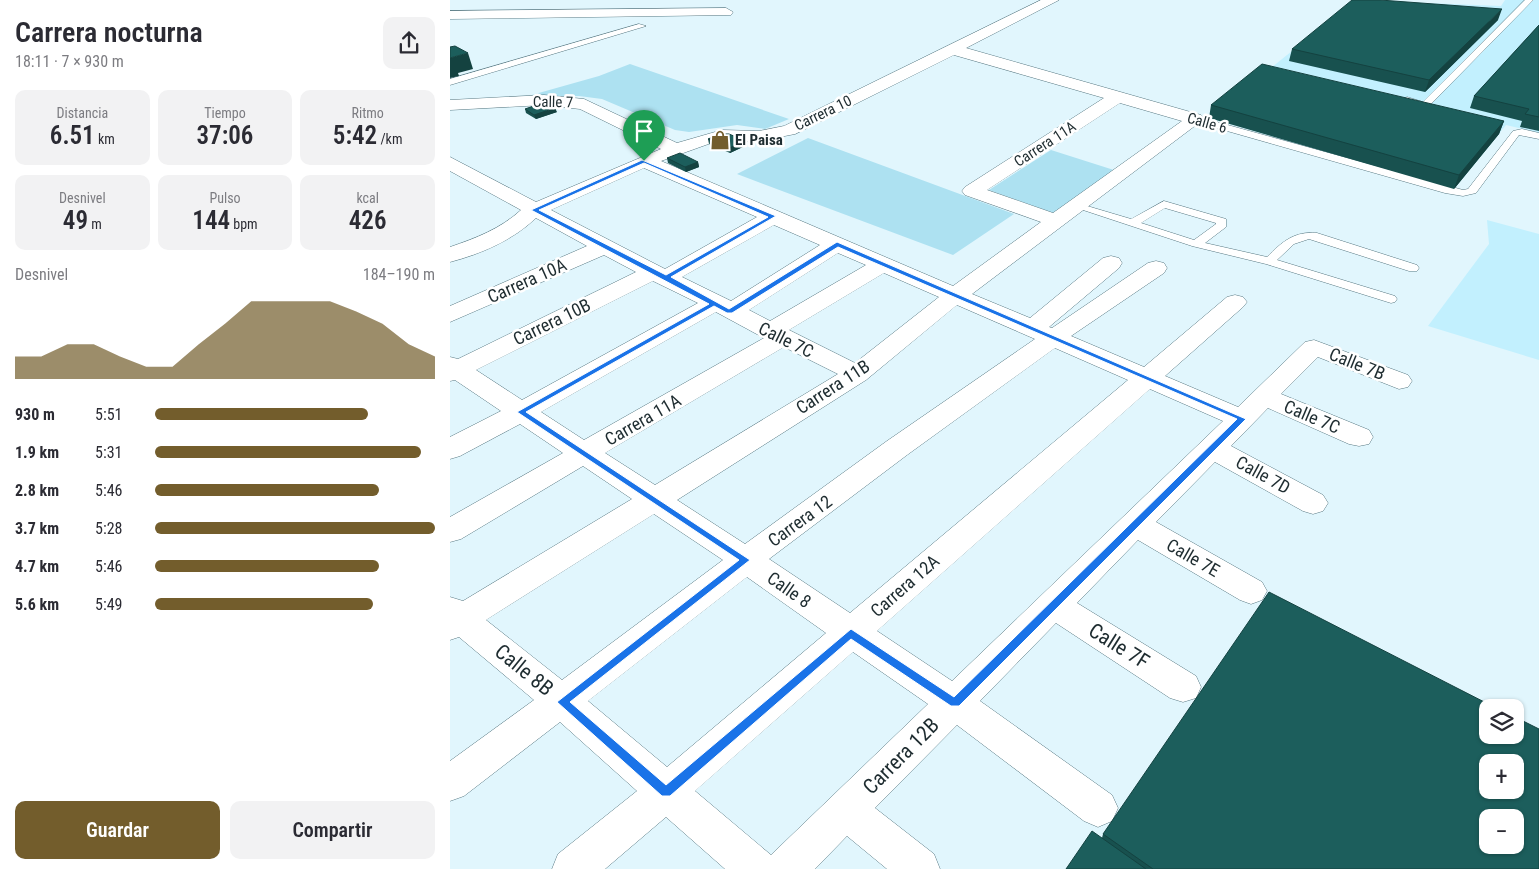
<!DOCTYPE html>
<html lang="es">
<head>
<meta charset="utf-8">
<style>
	:root { --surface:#fff; --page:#f2f2f3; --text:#2b2b33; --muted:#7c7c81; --accent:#735d2c }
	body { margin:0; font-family:"Roboto Condensed",sans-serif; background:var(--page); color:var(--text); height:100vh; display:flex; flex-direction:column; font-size:19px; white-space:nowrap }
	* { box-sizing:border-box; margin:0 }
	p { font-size:16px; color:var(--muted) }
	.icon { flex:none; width:28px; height:28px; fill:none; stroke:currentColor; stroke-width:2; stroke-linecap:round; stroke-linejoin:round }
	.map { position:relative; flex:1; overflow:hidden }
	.side { display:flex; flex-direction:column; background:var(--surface); width:450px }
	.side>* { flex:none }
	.tools { position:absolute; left:1029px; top:699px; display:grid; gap:10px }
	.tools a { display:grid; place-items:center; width:45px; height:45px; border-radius:10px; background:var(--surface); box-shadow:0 1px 4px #0004; font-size:25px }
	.pin { position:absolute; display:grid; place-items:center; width:42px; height:42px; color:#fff; margin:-51px -21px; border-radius:50% 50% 50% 0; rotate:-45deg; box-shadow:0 0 5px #0007 }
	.pin .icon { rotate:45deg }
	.round { display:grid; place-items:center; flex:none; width:52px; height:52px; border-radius:10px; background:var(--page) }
	.overview { display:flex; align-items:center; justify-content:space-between; height:85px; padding:0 15px }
	h1 { font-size:28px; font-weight:600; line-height:38px }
	.figures { display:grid; grid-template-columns:repeat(3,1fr); gap:8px; height:85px; padding:5px 15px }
	.figures div { display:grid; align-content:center; border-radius:10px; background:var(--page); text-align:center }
	.figures b { font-size:25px; font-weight:600 }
	.figures small { font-size:14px; font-weight:400 }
	.figures p { font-size:14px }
	.chart { height:140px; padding:10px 15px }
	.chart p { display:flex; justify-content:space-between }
	.chart svg { width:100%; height:90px; margin-top:5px; fill:var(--accent); opacity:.7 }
	.button { display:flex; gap:10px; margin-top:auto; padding:10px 15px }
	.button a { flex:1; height:58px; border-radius:10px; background:var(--accent); color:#fff; font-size:20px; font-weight:600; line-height:58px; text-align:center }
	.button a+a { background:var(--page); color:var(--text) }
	ul { padding:0 15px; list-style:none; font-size:16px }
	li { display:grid; grid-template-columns:80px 60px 1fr; align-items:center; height:38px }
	li i { height:12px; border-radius:6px; background:var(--accent) }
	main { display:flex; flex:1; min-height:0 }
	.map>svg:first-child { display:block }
	.built { fill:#c2f0fe }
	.green { fill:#ade1f1 }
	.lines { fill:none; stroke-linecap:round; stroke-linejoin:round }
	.service-casing { stroke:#577882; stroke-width:1 }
	.minor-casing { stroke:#577882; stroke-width:1 }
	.service { fill:#fff; fill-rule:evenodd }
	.minor { fill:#fff; fill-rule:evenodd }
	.wall { fill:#18514f }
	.shaded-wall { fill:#144240 }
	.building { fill:#1c5e5c; stroke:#144240; fill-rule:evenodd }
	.route { fill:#1a73e8; stroke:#fff; fill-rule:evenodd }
	.labels { text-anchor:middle; stroke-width:5; stroke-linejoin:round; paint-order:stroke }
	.far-street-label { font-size:15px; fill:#1e2c30; stroke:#fff }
	.far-poi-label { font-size:15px; font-weight:bold; fill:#1e2c30; stroke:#fff; text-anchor:start }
	.street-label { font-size:18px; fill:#1e2c30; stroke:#fff }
	.near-street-label { font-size:21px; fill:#1e2c30; stroke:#fff }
</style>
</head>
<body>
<main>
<section class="side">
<div class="overview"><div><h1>Carrera nocturna</h1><p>18:11 · 7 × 930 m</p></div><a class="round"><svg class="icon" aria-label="share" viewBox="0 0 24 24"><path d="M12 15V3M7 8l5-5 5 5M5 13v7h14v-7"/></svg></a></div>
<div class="figures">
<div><p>Distancia</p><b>6.51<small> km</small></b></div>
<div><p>Tiempo</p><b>37:06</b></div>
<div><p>Ritmo</p><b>5:42<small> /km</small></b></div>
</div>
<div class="figures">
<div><p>Desnivel</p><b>49<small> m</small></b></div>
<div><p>Pulso</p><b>144<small> bpm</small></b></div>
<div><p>kcal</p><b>426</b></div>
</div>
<div class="chart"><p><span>Desnivel</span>184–190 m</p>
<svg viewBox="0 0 160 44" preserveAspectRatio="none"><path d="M0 44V33L10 33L20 27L30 27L40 33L50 38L60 38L70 27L80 17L90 6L100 6L110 6L120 6L130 11L140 17L150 27L160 33V44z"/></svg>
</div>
<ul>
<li><b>930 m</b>5:51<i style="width:76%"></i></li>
<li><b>1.9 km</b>5:31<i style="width:95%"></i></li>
<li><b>2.8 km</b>5:46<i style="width:80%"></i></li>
<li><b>3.7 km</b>5:28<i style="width:100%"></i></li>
<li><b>4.7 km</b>5:46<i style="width:80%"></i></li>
<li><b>5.6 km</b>5:49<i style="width:78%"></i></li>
</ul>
<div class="button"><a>Guardar</a><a>Compartir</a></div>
</section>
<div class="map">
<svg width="1089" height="869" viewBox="0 0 1089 869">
	<rect width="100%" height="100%" fill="#e1f6fd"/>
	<!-- built -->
	<path class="built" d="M905 0 1051 6 1055 0H1089V133L1056 125 1004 189 759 118Z
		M1037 220 1089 234V360L978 326 1039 244Z"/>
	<!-- green -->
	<path class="green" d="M180 64 339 119 315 129 287 125 239 132 225 130 152 99 129 96H78L149 76Z
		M358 138 564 214 503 255 287 174Z
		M601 150 667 171 606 214 539 190Z"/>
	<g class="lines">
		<defs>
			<path id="service" d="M1075 0H1083L978 107 954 102 952 100 957 97 973 102Z
				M189 24 196 26 0 85V79Z
				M745 116 1013 190 1018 189 1063 131 1072 129 1089 133V139L1069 135 1026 193 1013 196 995 193 742 121 740 119Z
				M714 201 776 219V227L755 243 817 257C832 242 844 231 867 233L967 265 969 268 967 271H959L859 239 844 244 827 260 945 296 947 299 945 302 941 303 816 264 742 246 621 206 627 203 681 219ZM715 208 766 223V224L744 240 691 223Z"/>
			<path id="minor" d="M591 0H609L516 48 751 115 754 119 522 294 580 318 653 258 661 256 669 258 672 263 669 268 599 327 602 328 698 263 706 261 714 263 717 268 714 273 621 336 694 367 777 297 785 295 793 297 797 302 793 307 715 376 788 407 855 342 864 340 958 375 962 381 958 387 949 389 868 357 831 394 919 430 923 437 919 444 909 446 899 444 818 408 781 446 873 495 878 503 873 511 863 514 853 511 765 462 706 522 812 582 817 591 812 600 801 604 790 600 688 540 627 603 746 676 751 687 746 698 733 702 720 698 606 623 530 701 662 795 668 808 662 821 648 827 634 821 507 725 425 808 484 854 490 869H437L397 836 365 869H275L216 817 155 869H102L108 854 187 791 110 722 14 796 0 801V761L84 700 9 637 0 640V597L13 601 182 499 133 466 11 539 0 542V517L113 453 70 424 10 456 0 459V437L51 411 5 380 0 381V357L8 359 186 272 154 255 0 322V306L137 246 86 218C63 240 31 254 0 262V247C26 238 50 229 71 210L0 171V157L86 202 211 149 130 109 94 105 0 110V100L94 95 134 99 227 143 272 130 309 131 334 126ZM504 55 654 98 515 187 512 191 515 195 591 222 503 286 211 161 264 142 309 141 345 134ZM670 103 732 121 603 213 537 190ZM194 168 307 217 215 269 101 210ZM324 225 370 245 281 301 232 277ZM388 253 416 265 320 321 299 310ZM434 273 489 297 405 363 339 330ZM203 281 248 303 72 400 26 370ZM507 305 585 339 437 441 295 544 227 500 416 380ZM266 312 314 338 134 440 91 412ZM334 347 388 374 205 485 155 453ZM605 348 678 380 400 613 319 559 457 455ZM700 389 773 421 502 681 427 631ZM204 514 273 560 112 680 36 620ZM297 577 376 633 217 767 138 701ZM403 652 478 704 321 855 245 791Z
				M276 8 283 12 281 15 0 19V11Z"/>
		</defs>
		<!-- service casing -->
		<use href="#service" class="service-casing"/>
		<!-- minor casing -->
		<use href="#minor" class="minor-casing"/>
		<!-- service -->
		<use href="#service" class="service"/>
		<!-- minor -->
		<use href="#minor" class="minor"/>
	</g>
	<!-- wall -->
	<path class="wall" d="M1048 20 975 92 839 61 842 49Z
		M1089 25V131L1070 127 1072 121 1020 108 1024 96Z
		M761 105 1054 121 1049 134 1004 189 759 118Z
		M75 109 107 112 86 119 76 113Z
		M258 139 296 141 297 145 280 153 259 144Z
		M217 158 248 162 249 167 236 172 218 163Z
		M653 834 1089 869H616L652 838Z"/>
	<!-- shaded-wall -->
	<path class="shaded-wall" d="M1052 9 1048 20 975 92 979 80Z
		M18 53 23 69 8 73 9 76 0 78V58Z
		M105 108 107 112 86 119 84 115Z
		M1054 121 1049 134 1004 189 1009 175Z
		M296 141 297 145 280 153 279 148Z
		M248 162 249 167 236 172 235 167Z"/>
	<!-- building -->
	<path class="building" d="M902 0H930L1052 9 979 80 842 49Z
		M1089 25V117L1075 114 1079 109 1024 96Z
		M5 46 18 53 0 58V47Z
		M812 64 1054 121 1009 175 761 105Z
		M95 102 105 108 84 115 75 109Z
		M270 134H279L296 141 279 148 258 139Z
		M230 153 248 162 235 167 217 158Z
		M819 592 1046 708H1038V735H1065V717L1089 729V869H703L653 834ZM1038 762H1065V790H1038ZM1038 818H1065V845H1038Z
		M642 831 696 869H616Z"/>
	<!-- route -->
	<path class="route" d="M192 160 326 216 221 277 279 309 387 242 796 419 509 706H501L401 639 220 796H212L107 702 289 560 67 412 259 304 81 210ZM194 163 318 217 216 275 89 210ZM388 247 787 419 504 697 401 629 216 785 120 702 300 560 76 412 264 306 277 313H282Z"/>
	<!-- icons -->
	<defs>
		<symbol id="shop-bare" viewBox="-9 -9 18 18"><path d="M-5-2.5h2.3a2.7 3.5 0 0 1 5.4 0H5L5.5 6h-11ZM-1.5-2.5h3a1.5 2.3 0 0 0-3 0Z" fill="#735d2c" stroke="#fff" stroke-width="2.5" paint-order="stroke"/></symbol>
	</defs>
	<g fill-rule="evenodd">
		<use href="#shop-bare" x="256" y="126" width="28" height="28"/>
	</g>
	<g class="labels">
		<!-- far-street labels -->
		<g class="far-street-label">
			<text transform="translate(103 102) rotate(1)" y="5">Calle 7</text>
			<text transform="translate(373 113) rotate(-26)" y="5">Carrera 10</text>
			<text transform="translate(757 123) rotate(16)" y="5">Calle 6</text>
			<text transform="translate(595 144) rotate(-33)" y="5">Carrera 11A</text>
		</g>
		<!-- far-poi labels -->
		<g class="far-poi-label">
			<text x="285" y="145">El Paisa</text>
		</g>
		<!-- street labels -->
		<g class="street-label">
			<text transform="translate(77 281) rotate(-24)" y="6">Carrera 10A</text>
			<text transform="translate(102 322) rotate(-26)" y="6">Carrera 10B</text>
			<text transform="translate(336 340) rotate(26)" y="6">Calle 7C</text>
			<text transform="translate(907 364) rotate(22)" y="6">Calle 7B</text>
			<text transform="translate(383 387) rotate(-33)" y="6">Carrera 11B</text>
			<text transform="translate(862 417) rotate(23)" y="6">Calle 7C</text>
			<text transform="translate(193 420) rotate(-30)" y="6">Carrera 11A</text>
			<text transform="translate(813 475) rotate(29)" y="6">Calle 7D</text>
			<text transform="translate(350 521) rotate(-36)" y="6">Carrera 12</text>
			<text transform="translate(743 558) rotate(30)" y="6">Calle 7E</text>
			<text transform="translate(455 586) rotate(-41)" y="6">Carrera 12A</text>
			<text transform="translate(339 590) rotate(35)" y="6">Calle 8</text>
		</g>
		<!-- near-street labels -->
		<g class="near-street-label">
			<text transform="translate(669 646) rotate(32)" y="7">Calle 7F</text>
			<text transform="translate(74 670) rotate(39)" y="7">Calle 8B</text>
			<text transform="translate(451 756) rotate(-45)" y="7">Carrera 12B</text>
		</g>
	</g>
</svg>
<div class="tools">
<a><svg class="icon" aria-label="layers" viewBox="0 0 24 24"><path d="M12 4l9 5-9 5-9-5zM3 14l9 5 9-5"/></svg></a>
<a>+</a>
<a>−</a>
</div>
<div class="pin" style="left:194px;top:161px;background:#1e9e55"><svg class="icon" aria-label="arrive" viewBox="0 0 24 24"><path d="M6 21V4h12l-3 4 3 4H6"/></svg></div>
</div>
</main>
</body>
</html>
